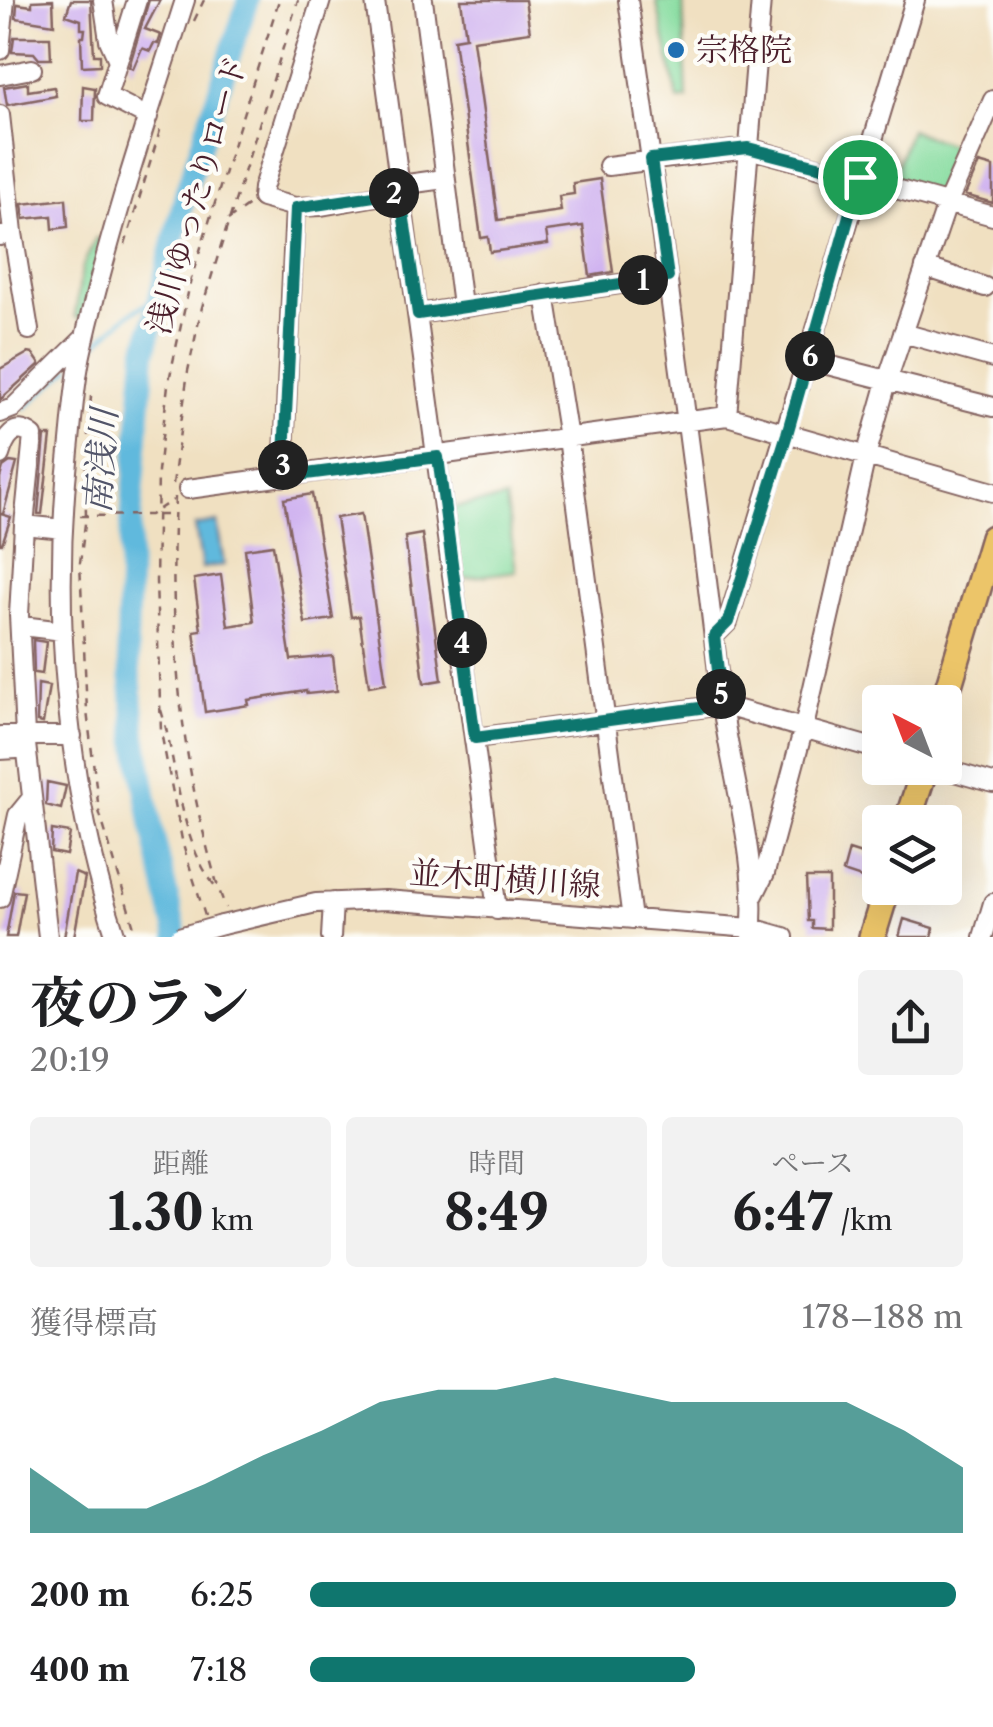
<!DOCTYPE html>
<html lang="ja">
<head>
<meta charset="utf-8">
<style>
	:root { --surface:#fff; --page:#f2f2f2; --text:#202124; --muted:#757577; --accent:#0f766e }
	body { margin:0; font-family:"Libre Caslon Text","Noto Serif JP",serif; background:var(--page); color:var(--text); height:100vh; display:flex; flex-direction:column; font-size:38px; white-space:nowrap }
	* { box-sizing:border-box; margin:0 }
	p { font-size:32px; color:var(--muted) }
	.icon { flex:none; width:55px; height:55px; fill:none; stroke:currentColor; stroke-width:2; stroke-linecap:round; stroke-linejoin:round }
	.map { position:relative; height:937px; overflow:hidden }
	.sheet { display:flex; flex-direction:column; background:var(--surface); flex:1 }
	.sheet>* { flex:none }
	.needle { width:65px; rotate:318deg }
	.tools { position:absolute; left:862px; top:685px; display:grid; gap:20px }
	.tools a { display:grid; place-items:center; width:100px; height:100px; border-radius:10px; background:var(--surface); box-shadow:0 10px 40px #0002; font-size:50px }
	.pin { position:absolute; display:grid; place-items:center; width:85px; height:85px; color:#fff; margin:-42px; border:5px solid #fff; border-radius:50%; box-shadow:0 2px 10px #0007 }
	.km { position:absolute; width:50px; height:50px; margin:-25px; border-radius:50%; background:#222; color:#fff; font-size:28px; line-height:50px; text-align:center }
	.round { display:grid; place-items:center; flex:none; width:105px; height:105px; border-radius:10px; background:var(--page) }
	.headline { display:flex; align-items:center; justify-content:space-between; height:170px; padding:0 30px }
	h1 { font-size:55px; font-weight:700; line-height:75px }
	.metrics { display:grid; grid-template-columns:repeat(3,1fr); gap:15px; height:170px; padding:10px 30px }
	.metrics div { display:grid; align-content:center; border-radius:10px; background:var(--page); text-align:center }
	.metrics b { font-size:50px; font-weight:700 }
	.metrics small { font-size:28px; font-weight:400 }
	.metrics p { font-size:28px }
	.chart { height:280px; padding:20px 30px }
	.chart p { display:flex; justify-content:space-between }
	.chart svg { width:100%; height:180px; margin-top:10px; fill:var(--accent); opacity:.7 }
	ul { padding:0 30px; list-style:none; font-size:32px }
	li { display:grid; grid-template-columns:160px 120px 1fr; align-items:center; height:75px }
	li i { height:25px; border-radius:12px; background:var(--accent) }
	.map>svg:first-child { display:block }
	.green { fill:#85dc9f; stroke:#687e65; stroke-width:2.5 }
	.water { fill:#60b9dd; stroke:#556c84; stroke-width:2.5 }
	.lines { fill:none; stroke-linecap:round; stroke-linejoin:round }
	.stream { stroke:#60b9dd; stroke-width:4 }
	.river { stroke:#60b9dd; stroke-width:22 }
	.building { fill:#d0b4f0 }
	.minor-casing { stroke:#846360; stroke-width:22 }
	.highway-casing { stroke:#846360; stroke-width:30 }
	.path { stroke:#846360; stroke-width:2.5; stroke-dasharray:8 8; stroke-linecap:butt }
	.minor { stroke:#fff; stroke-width:18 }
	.highway { stroke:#ecc569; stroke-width:25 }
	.minor-bridge-casing { stroke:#846360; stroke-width:22; stroke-linecap:butt }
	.minor-bridge { stroke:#fff; stroke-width:18 }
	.route-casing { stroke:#fff; stroke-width:20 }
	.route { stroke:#0f766e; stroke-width:12 }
	.poi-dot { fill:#1f6fb2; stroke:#fdfcf7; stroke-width:4 }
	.labels { text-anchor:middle; stroke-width:8; stroke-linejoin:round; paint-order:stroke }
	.poi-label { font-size:32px; fill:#4a1f2b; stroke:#fdfcf7; text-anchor:start }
	.street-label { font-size:32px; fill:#4a1f2b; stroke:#fdfcf7 }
	.water-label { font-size:35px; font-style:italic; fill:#525569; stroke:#fdfcf7 }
</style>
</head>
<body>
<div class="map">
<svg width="993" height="937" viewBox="0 0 993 937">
	<rect width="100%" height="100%" fill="#fdfcf7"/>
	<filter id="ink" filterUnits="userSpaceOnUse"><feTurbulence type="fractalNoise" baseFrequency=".01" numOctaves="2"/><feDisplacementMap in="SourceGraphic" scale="20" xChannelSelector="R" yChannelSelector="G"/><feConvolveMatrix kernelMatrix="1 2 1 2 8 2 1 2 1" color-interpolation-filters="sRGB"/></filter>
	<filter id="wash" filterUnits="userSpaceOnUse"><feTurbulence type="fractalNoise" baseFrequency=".0048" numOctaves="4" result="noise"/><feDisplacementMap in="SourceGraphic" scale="40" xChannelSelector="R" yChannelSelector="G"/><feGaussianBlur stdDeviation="2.25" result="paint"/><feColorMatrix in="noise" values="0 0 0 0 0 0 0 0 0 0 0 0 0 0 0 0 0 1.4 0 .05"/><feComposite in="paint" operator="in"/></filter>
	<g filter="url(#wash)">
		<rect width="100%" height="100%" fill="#f0e0c1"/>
		<!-- green -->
		<path class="green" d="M656 0H683L687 99 678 100Z
			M910 130 965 150 944 199 874 177 868 168 871 158 897 166Z
			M96 238 103 240 82 320 75 316 82 268Z
			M506 499 516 571 458 579 448 508Z"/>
		<!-- water -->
		<path class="water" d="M217 522 224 565 202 568 195 526Z"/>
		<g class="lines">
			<!-- stream -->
			<path class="stream" d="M88 351 129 314 159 296
				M25 408 70 368"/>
			<!-- river -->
			<path class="river" d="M177 937 152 828 136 736 127 642 131 518 145 353 186 191 248 0"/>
		</g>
		<g id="blocks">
			<!-- building -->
			<path class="building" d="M53 0 54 24 16 18 17 4 32 6V1Z
				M71 0H91L94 55H100V65L82 66 81 37H84L85 29H81V20L66 15Z
				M149 0H160L145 29 161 35 158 44 154 43 150 51 142 48 133 69 129 67Z
				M461 0H525L530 32 473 40 498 220 561 211 559 196 574 194 573 183 600 179 613 272 590 276 583 226 546 231 548 244 490 252 488 237 481 238 454 39 466 37Z
				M14 37H50L51 59H39L34 53 12 52Z
				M28 83V91L54 87 56 96 7 105 4 87Z
				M83 86 95 88 94 121H82Z
				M979 163 993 167V203L965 195Z
				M66 199 68 227 53 229 52 216 24 219 22 204Z
				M28 353 33 354 40 364 0 400V369Z
				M45 436H51L42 514H38Z
				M10 462 17 463 3 514H1L11 517 2 544H0V478L3 467Z
				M312 494 333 619 305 623 284 499Z
				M361 514 386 683 369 686 359 616 351 617 336 518Z
				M422 534 442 680 424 683 405 537Z
				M273 545 291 660 333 656 337 691 307 694 306 691 248 700 249 705 205 712 194 631 201 630 194 579 221 575 228 626 254 622 245 549Z
				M33 640 46 642 42 674 34 673Z
				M38 684 49 686 43 723 37 722Z
				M47 782 66 786 61 809 46 805Z
				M52 830 70 833 66 855 51 852Z
				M849 850 874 858 867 880 843 872Z
				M75 873 85 877 74 937H64Z
				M806 878H829V929L812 928V921H808Z
				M14 891 24 892 16 937H6Z
				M904 919 934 928 932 937H899Z"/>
		</g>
	</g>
	<g filter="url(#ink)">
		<use href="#blocks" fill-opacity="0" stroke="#846360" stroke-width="2.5"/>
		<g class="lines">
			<defs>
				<path id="minor" d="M103 0 109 40 117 58
					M137 0 107 96 148 117
					M423 0 462 306
					M628 0C662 232 694 465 721 698 731 777 759 857 751 937
					M375 1 497 910
					M0 50 5 0
					M0 75 32 69
					M0 115 13 233 0 236
					M608 166 749 148 993 216
					M400 185 444 179
					M295 207 262 198 263 188 321 0
					M13 233 29 330
					M925 267 985 287
					M545 294 568 438 632 919
					M417 314 667 277
					M903 333 993 358
					M808 360 993 407
					M0 413 13 408 85 337
					M727 416 761 0
					M0 455C5 438 14 421 33 436L24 525 19 615 25 735 48 937
					M283 477 295 207 321 206 400 192
					M188 489 727 416 993 492
					M24 525 63 529
					M22 626 63 631
					M714 636 728 622 915 0
					M0 736H72
					M475 738 722 705 880 750
					M0 750 17 749 25 741
					M940 768 993 783
					M754 895 765 873 804 727 866 456 888 378 947 204 993 100
					M0 898 18 815 31 799
					M222 925 316 903 385 900 752 928 784 937
					M116 937C64 780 51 605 70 441 73 411 75 380 82 350 109 231 148 116 185 0
					M331 937 333 902
					M983 937 993 903"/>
				<path id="highway" d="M944 702 993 538
					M907 822 925 768
					M872 937 887 888"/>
			</defs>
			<!-- minor casing -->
			<use href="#minor" class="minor-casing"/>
			<!-- highway casing -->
			<use href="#highway" class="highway-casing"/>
			<!-- path -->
			<path class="path" d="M194 21 204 0
				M228 220 250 204
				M125 245 162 124
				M91 396 85 473 86 516 80 563 87 711 99 811 137 937
				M173 484 188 371 202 307 298 0
				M175 497C170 608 176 718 202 827 209 854 215 882 226 908
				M158 515H174
				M80 516 150 515 173 500
				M161 710C178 765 179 843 216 887
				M205 916 183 845 161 732 156 581 158 472 168 385 191 279 279 0"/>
			<!-- minor -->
			<use href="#minor" class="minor"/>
			<!-- highway -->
			<use href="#highway" class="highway"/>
			<defs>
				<path id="minor-bridge" d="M179 937 222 925"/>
			</defs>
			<!-- minor-bridge casing -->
			<use href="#minor-bridge" class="minor-bridge-casing"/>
			<!-- minor-bridge -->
			<use href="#minor-bridge" class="minor-bridge"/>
		</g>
	</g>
	<g class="lines" filter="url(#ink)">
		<defs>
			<path id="route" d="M748 148 860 177 787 434 728 622 714 636 722 705 475 738 438 457 283 477 296 208 400 192 418 314 668 277 651 159Z"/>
		</defs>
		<!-- route casing -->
		<use href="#route" class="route-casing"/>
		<!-- route -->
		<use href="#route" class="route"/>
	</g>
	<!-- markers -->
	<circle class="poi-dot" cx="676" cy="50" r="10"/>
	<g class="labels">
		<!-- poi labels -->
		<g class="poi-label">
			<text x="696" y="61">宗格院</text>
		</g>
		<!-- street labels -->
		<g class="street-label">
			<text transform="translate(197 195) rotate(-74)" y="11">浅川ゆったりロード</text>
			<text transform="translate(505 879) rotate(4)" y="11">並木町横川線</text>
		</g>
		<!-- water labels -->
		<g class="water-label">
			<text transform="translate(101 461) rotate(-86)" y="12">南浅川</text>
		</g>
	</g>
</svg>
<div class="tools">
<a><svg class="needle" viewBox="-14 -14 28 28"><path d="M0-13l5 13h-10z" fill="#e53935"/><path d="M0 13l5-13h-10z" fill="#757577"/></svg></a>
<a><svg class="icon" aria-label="layers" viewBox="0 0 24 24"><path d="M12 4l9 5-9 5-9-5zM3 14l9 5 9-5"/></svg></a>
</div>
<div class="pin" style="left:860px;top:177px;background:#1e9e55"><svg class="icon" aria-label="arrive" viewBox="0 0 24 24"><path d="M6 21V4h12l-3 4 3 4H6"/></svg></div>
<b class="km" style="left:643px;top:280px">1</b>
<b class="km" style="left:394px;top:193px">2</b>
<b class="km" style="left:283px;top:465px">3</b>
<b class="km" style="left:462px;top:643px">4</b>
<b class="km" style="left:721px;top:694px">5</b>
<b class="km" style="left:810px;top:356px">6</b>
</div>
<section class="sheet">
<div class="headline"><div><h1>夜のラン</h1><p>20:19</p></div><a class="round"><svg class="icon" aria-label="share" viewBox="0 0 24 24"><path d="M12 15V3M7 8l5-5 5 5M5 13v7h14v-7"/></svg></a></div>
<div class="metrics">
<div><p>距離</p><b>1.30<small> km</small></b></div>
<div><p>時間</p><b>8:49</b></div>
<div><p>ペース</p><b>6:47<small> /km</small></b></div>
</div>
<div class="chart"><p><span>獲得標高</span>178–188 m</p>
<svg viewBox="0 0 160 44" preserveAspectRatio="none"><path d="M0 44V28L10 38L20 38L30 32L40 25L50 19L60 12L70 9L80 9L90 6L100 9L110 12L120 12L130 12L140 12L150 19L160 28V44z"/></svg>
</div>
<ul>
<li><b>200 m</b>6:25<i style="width:99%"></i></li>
<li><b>400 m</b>7:18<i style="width:59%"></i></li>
</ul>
</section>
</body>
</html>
